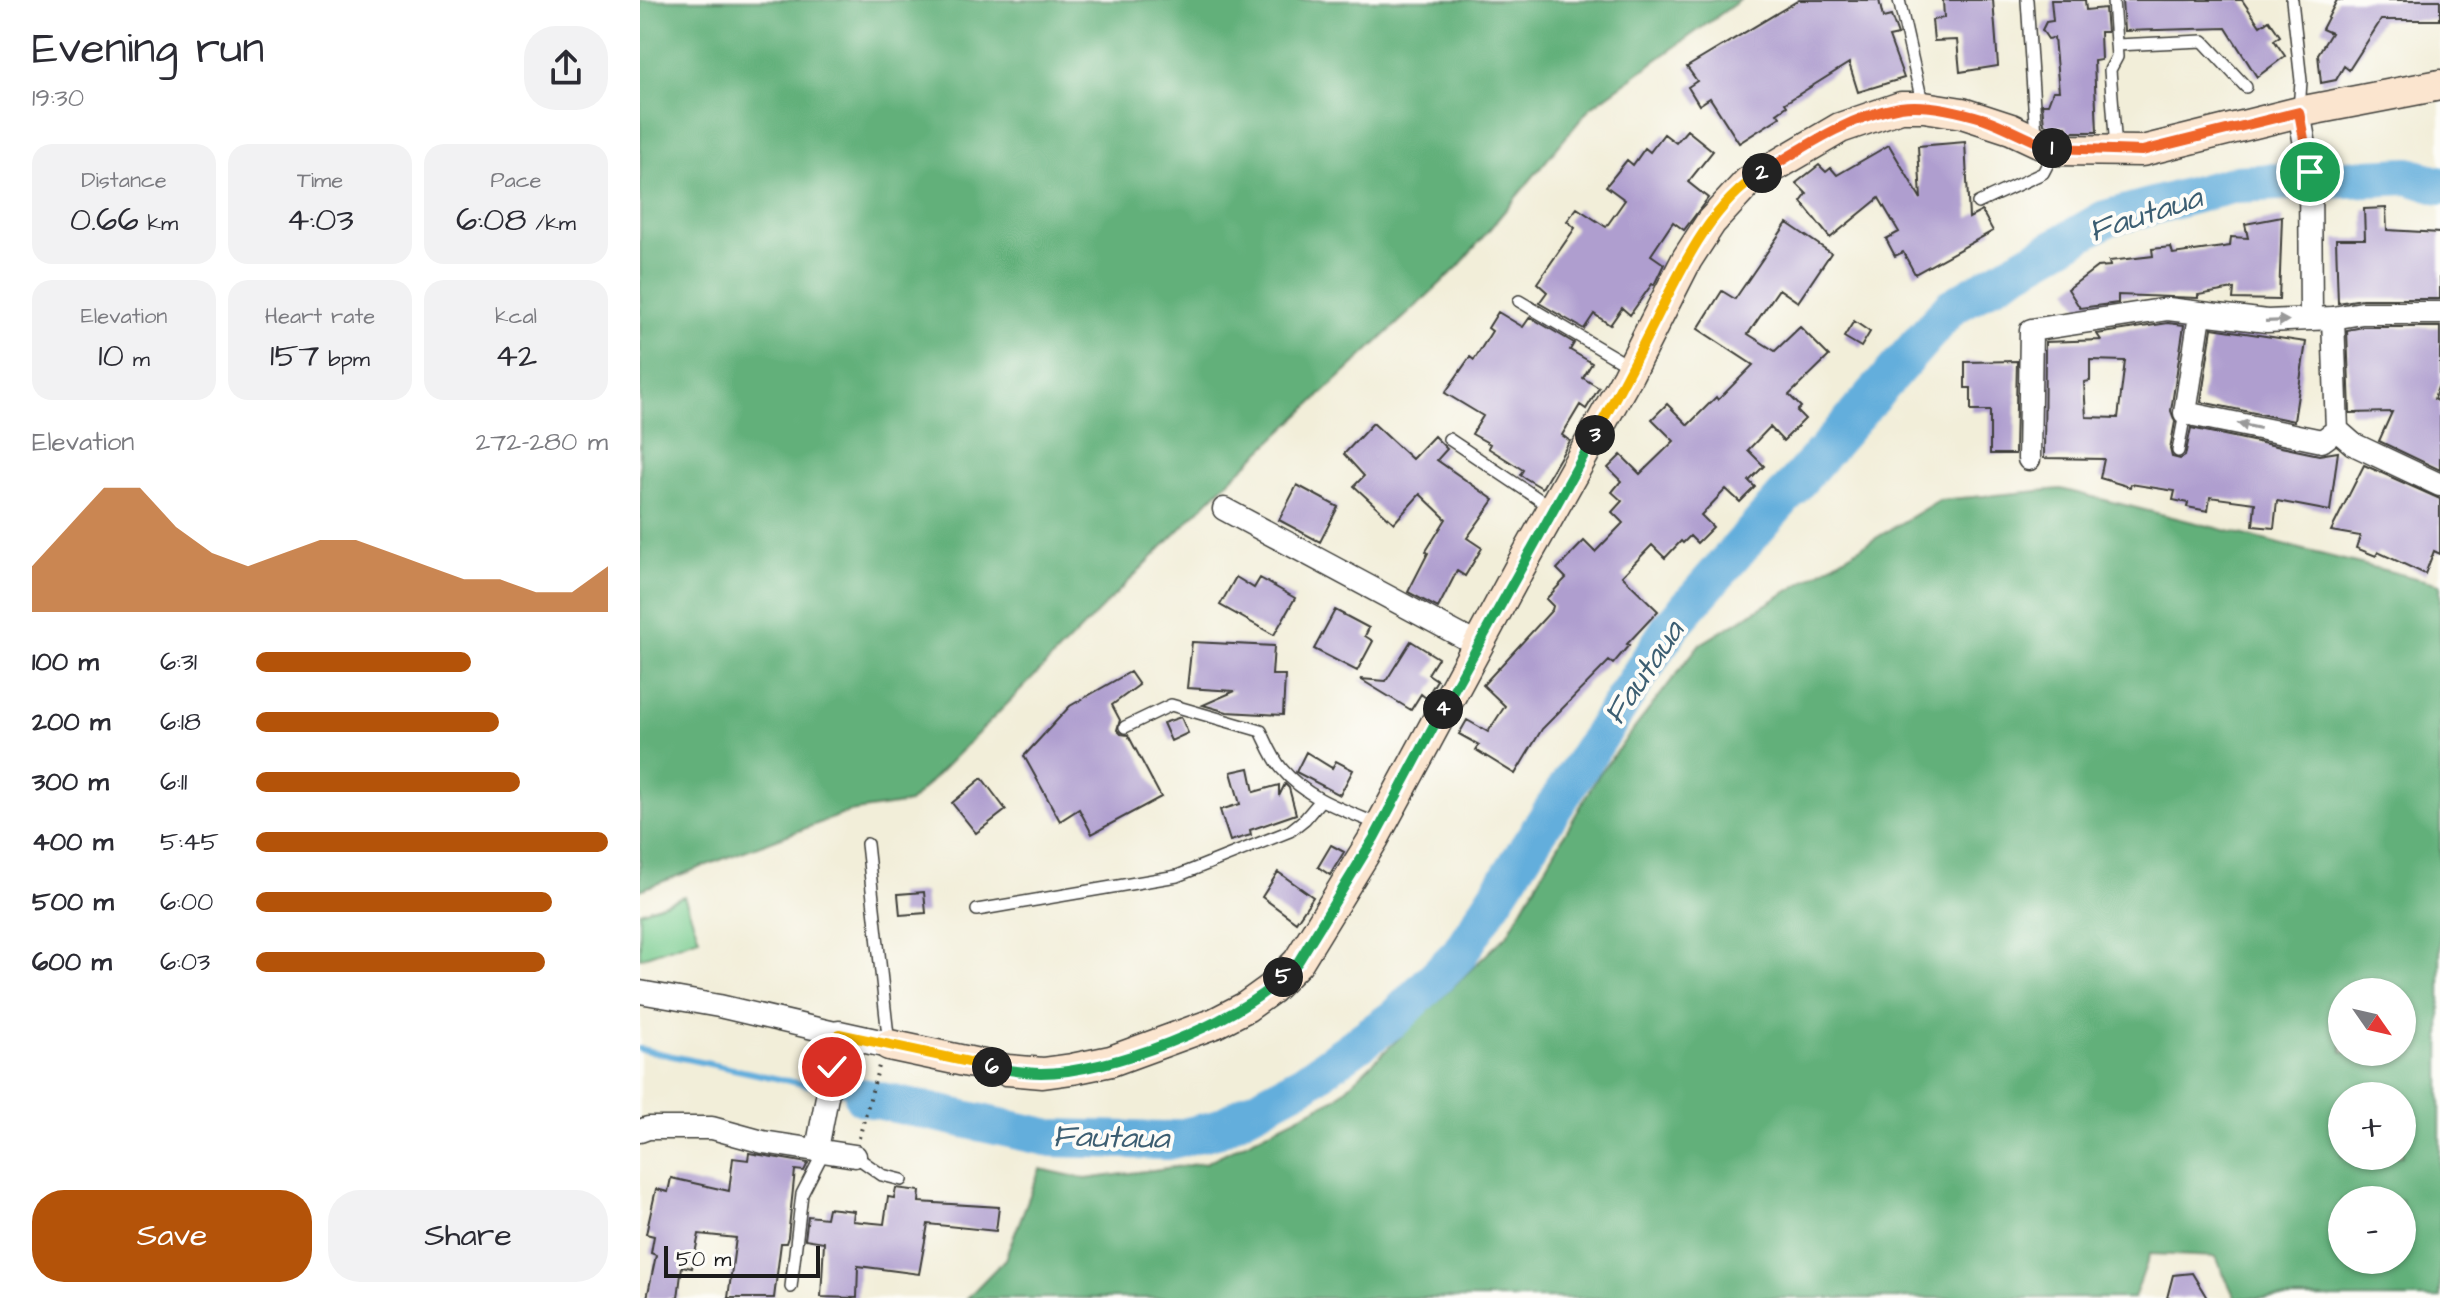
<!DOCTYPE html>
<html lang="en">
<head>
<meta charset="utf-8">
<style>
	:root { --surface:#fff; --page:#f2f2f3; --text:#2b2b33; --muted:#7c7c81; --accent:#b45309 }
	body { margin:0; font-family:"Architects Daughter",sans-serif; background:var(--page); color:var(--text); height:100vh; display:flex; flex-direction:column; font-size:30px; white-space:nowrap }
	* { box-sizing:border-box; margin:0 }
	p { font-size:26px; color:var(--muted) }
	.icon { flex:none; width:44px; height:44px; fill:none; stroke:currentColor; stroke-width:2; stroke-linecap:round; stroke-linejoin:round }
	.map { position:relative; flex:1; overflow:hidden }
	.panel { display:flex; flex-direction:column; background:var(--surface); width:640px }
	.panel>* { flex:none }
	.needle { width:52px; rotate:124deg }
	.fabs { position:absolute; left:1688px; top:978px; display:grid; gap:16px }
	.fabs a { display:grid; place-items:center; width:88px; height:88px; border-radius:50%; background:var(--surface); box-shadow:0 2px 6px #0004; font-size:40px }
	.scale { position:absolute; left:24px; bottom:20px; width:156px; box-sizing:border-box; padding-left:8px; border:4px solid #1c1c1c; border-top:0; font-size:22px; line-height:28px; white-space:nowrap; color:#1c1c1c; -webkit-text-stroke:6px #fdfcf7; paint-order:stroke }
	.pin { position:absolute; display:grid; place-items:center; width:68px; height:68px; color:#fff; margin:-34px; border:4px solid #fff; border-radius:50%; box-shadow:0 2px 8px #0007 }
	.km { position:absolute; width:40px; height:40px; margin:-20px; border-radius:50%; background:#222; color:#fff; font-size:22px; line-height:40px; text-align:center }
	.round { display:grid; place-items:center; flex:none; width:84px; height:84px; border-radius:32px; background:var(--page) }
	.headline { display:flex; align-items:center; justify-content:space-between; height:136px; padding:0 32px }
	h1 { font-size:44px; font-weight:600; line-height:60px }
	.stats { display:grid; grid-template-columns:repeat(3,1fr); gap:12px; height:136px; padding:8px 32px }
	.stats div { display:grid; align-content:center; border-radius:20px; background:var(--page); text-align:center }
	.stats b { font-size:34px; font-weight:600 }
	.stats small { font-size:22px; font-weight:400 }
	.stats p { font-size:22px }
	.chart { height:224px; padding:16px 32px }
	.chart p { display:flex; justify-content:space-between }
	.chart svg { width:100%; height:144px; margin-top:8px; fill:var(--accent); opacity:.7 }
	.action { display:flex; gap:16px; margin-top:auto; padding:16px 32px }
	.action a { flex:1; height:92px; border-radius:32px; background:var(--accent); color:#fff; font-size:32px; font-weight:600; line-height:92px; text-align:center }
	.action a+a { background:var(--page); color:var(--text) }
	ul { padding:0 32px; list-style:none; font-size:26px }
	li { display:grid; grid-template-columns:128px 96px 1fr; align-items:center; height:60px }
	li i { height:20px; border-radius:10px; background:var(--accent) }
	main { display:flex; flex:1; min-height:0 }
	.map>svg:first-child { display:block }
	.green { fill:#78cc8f; stroke:#4a7456; stroke-width:2 }
	.forest { fill:#62b07a; stroke:#3f664b; stroke-width:2; fill-rule:evenodd }
	.lines { fill:none; stroke-linecap:round; stroke-linejoin:round }
	.stream { stroke:#63aedc; stroke-width:6 }
	.river { stroke:#63aedc; stroke-width:38 }
	.building { fill:#af9ecf; fill-rule:evenodd }
	.service-casing { stroke:#3c3c38; stroke-width:14 }
	.minor-casing { stroke:#3c3c38; stroke-width:25 }
	.tertiary-casing { stroke:#3c3c38; stroke-width:29 }
	.secondary-casing { stroke:#3c3c38; stroke-width:33 }
	.path { stroke:#3c3c38; stroke-width:4; stroke-dasharray:2 6; stroke-linecap:butt }
	.service { stroke:#fff; stroke-width:11 }
	.minor { stroke:#fff; stroke-width:22 }
	.tertiary { stroke:#fff; stroke-width:26 }
	.secondary { stroke:#fbe5cf; stroke-width:30 }
	.oneway { fill:#999 }
	.split-1-casing { stroke:#fff; stroke-width:16 }
	.split-2-casing { stroke:#fff; stroke-width:16 }
	.split-3-casing { stroke:#fff; stroke-width:16 }
	.split-4-casing { stroke:#fff; stroke-width:16 }
	.split-5-casing { stroke:#fff; stroke-width:16 }
	.split-6-casing { stroke:#fff; stroke-width:16 }
	.split-7-casing { stroke:#fff; stroke-width:16 }
	.split-1 { stroke:#f0652b; stroke-width:10 }
	.split-2 { stroke:#f0652b; stroke-width:10 }
	.split-3 { stroke:#f5b400; stroke-width:10 }
	.split-4 { stroke:#22a559; stroke-width:10 }
	.split-5 { stroke:#22a559; stroke-width:10 }
	.split-6 { stroke:#22a559; stroke-width:10 }
	.split-7 { stroke:#f5b400; stroke-width:10 }
	.labels { text-anchor:middle; stroke-width:8; stroke-linejoin:round; paint-order:stroke }
	.water-label { font-size:32px; font-style:italic; fill:#3c5e72; stroke:#fdfcf7 }
</style>
</head>
<body>
<main>
<section class="panel">
<div class="headline"><div><h1>Evening run</h1><p>19:30</p></div><a class="round"><svg class="icon" aria-label="share" viewBox="0 0 24 24"><path d="M12 15V3M7 8l5-5 5 5M5 13v7h14v-7"/></svg></a></div>
<div class="stats">
<div><p>Distance</p><b>0.66<small> km</small></b></div>
<div><p>Time</p><b>4:03</b></div>
<div><p>Pace</p><b>6:08<small> /km</small></b></div>
</div>
<div class="stats">
<div><p>Elevation</p><b>10<small> m</small></b></div>
<div><p>Heart rate</p><b>157<small> bpm</small></b></div>
<div><p>kcal</p><b>42</b></div>
</div>
<div class="chart"><p><span>Elevation</span>272–280 m</p>
<svg viewBox="0 0 160 44" preserveAspectRatio="none"><path d="M0 44V30L10 18L20 6L30 6L40 18L50 26L60 30L70 26L80 22L90 22L100 26L110 30L120 34L130 34L140 38L150 38L160 30V44z"/></svg>
</div>
<ul>
<li><b>100 m</b>6:31<i style="width:61%"></i></li>
<li><b>200 m</b>6:18<i style="width:69%"></i></li>
<li><b>300 m</b>6:11<i style="width:75%"></i></li>
<li><b>400 m</b>5:45<i style="width:100%"></i></li>
<li><b>500 m</b>6:00<i style="width:84%"></i></li>
<li><b>600 m</b>6:03<i style="width:82%"></i></li>
</ul>
<div class="action"><a>Save</a><a>Share</a></div>
</section>
<div class="map">
<svg width="1800" height="1298" viewBox="0 0 1800 1298">
	<rect width="100%" height="100%" fill="#fdfcf7"/>
	<filter id="ink" filterUnits="userSpaceOnUse"><feTurbulence type="fractalNoise" baseFrequency=".0125" numOctaves="2"/><feDisplacementMap in="SourceGraphic" scale="16" xChannelSelector="R" yChannelSelector="G"/><feConvolveMatrix kernelMatrix="1 2 1 2 8 2 1 2 1" color-interpolation-filters="sRGB"/></filter>
	<filter id="wash" filterUnits="userSpaceOnUse"><feTurbulence type="fractalNoise" baseFrequency=".006" numOctaves="4" result="noise"/><feDisplacementMap in="SourceGraphic" scale="32" xChannelSelector="R" yChannelSelector="G"/><feGaussianBlur stdDeviation="1.8" result="paint"/><feColorMatrix in="noise" values="0 0 0 0 0 0 0 0 0 0 0 0 0 0 0 0 0 1.4 0 .05"/><feComposite in="paint" operator="in"/></filter>
	<g filter="url(#wash)">
		<rect width="100%" height="100%" fill="#f2eed9"/>
		<!-- green -->
		<path class="green" d="M44 896 59 938 0 958V912Z"/>
		<!-- forest -->
		<path class="forest" d="M0 0H1100L950 108 819 266 577 492 269 803 209 812 0 890Z
			M1421 489 1800 584V1298H1595L1576 1257 1510 1254 1494 1298H327L365 1259 400 1169 446 1179 565 1163 696 1098 867 935 959 774 1059 645 1299 500ZM1702 992H1762V1052H1702ZM1702 1096H1762V1156H1702ZM1702 1200H1762V1260H1702Z"/>
		<g class="lines">
			<!-- stream -->
			<path class="stream" d="M0 1049 223 1097"/>
			<!-- river -->
			<path class="river" d="M223 1097 411 1138 527 1141 577 1129 665 1082 757 1016 819 954 1031 626 1311 307 1465 219 1595 184 1769 176 1800 186"/>
		</g>
		<g id="blocks">
			<!-- building -->
			<path class="building" d="M1159 0H1239L1243 18 1251 16 1258 35 1249 37 1264 78 1218 92 1209 63 1145 103 1147 106 1137 113 1140 117 1099 143 1070 98 1059 105 1048 87 1057 81 1047 67Z
				M1303 0H1353L1358 66 1320 72 1317 40 1294 41 1292 20 1304 18Z
				M1411 0H1445L1446 10 1465 8 1467 32H1460L1461 60 1454 61 1457 132H1426V126L1410 127 1404 124 1402 104H1408L1413 91H1419L1414 38 1408 39 1402 30 1406 22 1413 21Z
				M1482 0H1602L1620 26 1629 20 1640 36 1634 40 1645 56 1617 77 1586 28 1484 31Z
				M1697 0H1800V20H1741L1709 70 1704 66 1696 80 1681 83 1678 54 1691 33 1682 29Z
				M1047 130 1073 151 1048 182 1068 198 1044 230 1033 222 1011 255 1024 264 1014 285 1012 284 990 315 982 308 970 325 954 314 944 329 899 303 907 292 897 283 935 228 927 221 937 208 966 227 985 200 966 186 987 160 993 165 1005 148 1010 152 1024 134 1036 143Z
				M1325 142 1329 218 1342 211 1353 231 1275 274 1263 252 1255 256 1246 239 1259 232 1239 198 1190 238 1161 202 1167 194 1156 183 1179 165 1186 172 1191 168 1197 175 1249 145 1281 199 1278 146Z
				M1746 208 1747 230 1800 233V299H1722L1698 303 1696 239H1725L1724 209Z
				M1642 217 1639 300 1593 299 1594 289 1558 295V298L1478 295V303L1440 308 1428 289 1457 267 1470 266 1469 261 1513 256 1512 249 1531 247 1533 254 1590 246 1591 237 1608 238 1605 224Z
				M1147 223 1191 253 1158 302 1139 289 1108 334 1135 351 1160 327 1189 356 1149 395 1161 407 1157 411 1165 419 1143 441 1130 427 1108 450 1124 466 1109 481 1115 487 1100 502 1086 489 1061 515 1073 527 1057 543 1050 536 1043 543 1041 541 1025 558 1012 545 982 576 1018 611 987 644 989 645 973 664 969 661 902 729 875 774 836 750 839 745 819 734 827 720 848 732 865 706 843 685 912 610 913 606 906 599 926 578 917 569 944 541 955 552 983 523 972 512 982 501 972 492 981 481 968 468 981 455 1000 474 1034 441 1012 419 1027 404 1048 425 1076 397 1078 400 1113 365 1058 329 1082 291 1095 299Z
				M858 312 883 327 890 317 934 343 930 350 952 363 943 378 959 388 946 409 940 405 922 435 930 441 902 488 880 475 883 470 848 448 850 444 832 434 843 416 805 393 830 357 834 360 852 331 848 328Z
				M1214 321 1230 332 1221 347 1204 337Z
				M1528 323 1544 325 1531 411 1535 422 1530 449 1532 457 1540 459 1545 456 1551 428 1679 455 1698 452 1690 511 1637 501 1634 528 1613 526 1615 503 1570 497 1568 511 1547 507 1548 503 1533 500 1535 491 1491 484 1490 487 1460 478 1464 459 1404 458 1405 342 1461 340 1457 334ZM1450 360 1485 361 1478 418 1446 417 1444 382 1450 381Z
				M1723 327H1800V381L1794 399 1800 402V470L1739 441 1752 412 1710 413 1707 330Z
				M1572 328 1666 342 1654 421 1561 402Z
				M1377 361 1375 454H1350V411H1331V388H1325V362Z
				M733 423 772 459 794 436 807 449 797 460 854 500 827 538 842 548 825 576 817 571 798 608 768 592 788 553 786 551 806 519 780 494 754 523 714 486 724 476 704 454Z
				M1724 465 1800 499V554L1794 551 1785 574 1738 552 1736 556 1716 548 1720 536 1691 531Z
				M657 485 698 507 680 542 639 520Z
				M596 577 614 588 620 578 655 598 634 635 580 605Z
				M695 610 729 628 725 636 733 641 717 671 674 649Z
				M771 641 798 658 788 674 797 680 786 698 781 694 771 710 720 679 746 681Z
				M552 642 634 646 632 675H645L643 715 587 712 563 705 595 691 547 688Z
				M490 672 499 685 472 705 480 720 477 730 481 734 488 735 521 797 452 834 439 809 420 821 384 756 430 706Z
				M541 717 548 733 531 741 523 723Z
				M666 752 692 768 696 761 713 770 700 795 656 772Z
				M609 768 614 792 639 785V796L645 784 649 788 656 814 610 830 611 835 590 841 580 810 600 804 591 772Z
				M342 778 366 810 336 833 312 803Z
				M691 845 704 852 690 875 678 867Z
				M638 872 673 897 656 922 622 897Z
				M284 892 286 913 260 915 258 894Z
				M109 1153 168 1163 164 1171 155 1170 148 1237 146 1243H141L134 1298H88L96 1238 59 1234 52 1268 42 1266 38 1298H7L16 1255 11 1253 14 1236 6 1234 16 1189 28 1192 31 1178 89 1191 93 1158 108 1160Z
				M256 1188 280 1191 279 1202 359 1207 356 1231 288 1224 279 1274 218 1266 217 1298 181 1297 184 1242 165 1239 168 1216 186 1218 188 1208 214 1211 213 1221 244 1224 248 1197 254 1198Z
				M1552 1273 1567 1298H1527L1533 1275Z"/>
		</g>
	</g>
	<g filter="url(#ink)">
		<use href="#blocks" fill-opacity="0" stroke="#3c3c38" stroke-width="2"/>
		<g class="lines">
			<defs>
				<path id="service" d="M1259 0 1283 106
					M1387 0 1396 136
					M1473 0 1477 57 1470 70 1476 149
					M1652 0 1661 81 1659 111
					M1476 45 1563 41 1606 87
					M1338 203 1403 173 1415 150
					M879 301 991 367
					M809 439 912 508
					M1538 451 1545 413
					M485 727 531 705 621 731C627 743 633 759 642 769 667 799 706 811 740 825
					M227 844 249 1045
					M337 910 537 876 650 831 665 819 681 800
					M215 1156 242 1175 262 1180
					M151 1287 162 1194 184 1151"/>
				<path id="minor" d="M1659 112 1670 172 1671 318
					M1693 318 1722 313H1800
					M1697 430 1713 444 1800 485
					M1389 459 1391 330 1528 309 1627 321 1693 318 1697 430 1682 441 1545 413 1560 315
					M584 509 838 645
					M0 992 79 1006 199 1034 177 1149
					M0 1131 8 1128H72L123 1142 215 1156"/>
				<path id="tertiary" d="M199 1034 249 1045"/>
				<path id="secondary" d="M249 1045 367 1070 403 1073 432 1069 471 1061 575 1023 606 1007 631 989 658 962 734 838 879 569 987 377 1047 259 1071 222 1108 182 1200 128 1261 107H1284L1322 113 1371 129 1416 150 1502 151 1659 112 1800 85"/>
			</defs>
			<!-- service casing -->
			<use href="#service" class="service-casing"/>
			<!-- minor casing -->
			<use href="#minor" class="minor-casing"/>
			<!-- tertiary casing -->
			<use href="#tertiary" class="tertiary-casing"/>
			<!-- secondary casing -->
			<use href="#secondary" class="secondary-casing"/>
			<!-- path -->
			<path class="path" d="M219 1138 239 1066"/>
			<!-- service -->
			<use href="#service" class="service"/>
			<!-- minor -->
			<use href="#minor" class="minor"/>
			<!-- tertiary -->
			<use href="#tertiary" class="tertiary"/>
			<!-- secondary -->
			<use href="#secondary" class="secondary"/>
		</g>
		<!-- one-way arrows -->
		<defs><path id="oneway-solid" d="M-6-.8H1V-3.2L6.5 0L1 3.2V.8H-6Z" transform="scale(2)"/></defs>
		<g class="oneway">
			<use href="#oneway-solid" transform="translate(1637 321) rotate(-2)"/>
			<use href="#oneway-solid" transform="translate(1609 426) rotate(-168)"/>
		</g>
	</g>
	<g class="lines" filter="url(#ink)">
		<defs>
			<path id="split-1" d="M1412 148 1502 151 1659 112 1670 172"/>
			<path id="split-2" d="M1122 173C1164 147 1210 116 1260 107 1287 103 1319 111 1345 119 1368 127 1389 140 1412 148"/>
			<path id="split-3" d="M955 435C974 401 992 366 1010 331 1038 276 1067 207 1122 173"/>
			<path id="split-4" d="M803 709 955 435"/>
			<path id="split-5" d="M643 977 658 962 734 838 803 709"/>
			<path id="split-6" d="M352 1067C368 1070 385 1073 401 1073 469 1073 594 1024 643 977"/>
			<path id="split-7" d="M192 1067 199 1034 352 1067"/>
		</defs>
		<!-- split-1 casing -->
		<use href="#split-1" class="split-1-casing"/>
		<!-- split-2 casing -->
		<use href="#split-2" class="split-2-casing"/>
		<!-- split-3 casing -->
		<use href="#split-3" class="split-3-casing"/>
		<!-- split-4 casing -->
		<use href="#split-4" class="split-4-casing"/>
		<!-- split-5 casing -->
		<use href="#split-5" class="split-5-casing"/>
		<!-- split-6 casing -->
		<use href="#split-6" class="split-6-casing"/>
		<!-- split-7 casing -->
		<use href="#split-7" class="split-7-casing"/>
		<!-- split-1 -->
		<use href="#split-1" class="split-1"/>
		<!-- split-2 -->
		<use href="#split-2" class="split-2"/>
		<!-- split-3 -->
		<use href="#split-3" class="split-3"/>
		<!-- split-4 -->
		<use href="#split-4" class="split-4"/>
		<!-- split-5 -->
		<use href="#split-5" class="split-5"/>
		<!-- split-6 -->
		<use href="#split-6" class="split-6"/>
		<!-- split-7 -->
		<use href="#split-7" class="split-7"/>
	</g>
	<g class="labels">
		<!-- water labels -->
		<g class="water-label">
			<text transform="translate(1505 213) rotate(-18)" y="11">Fautaua</text>
			<text transform="translate(1003 672) rotate(-56)" y="11">Fautaua</text>
			<text transform="translate(471 1136) rotate(1)" y="11">Fautaua</text>
		</g>
	</g>
</svg>
<div class="fabs">
<a><svg class="needle" viewBox="-14 -14 28 28"><path d="M0-13l5 13h-10z" fill="#e53935"/><path d="M0 13l5-13h-10z" fill="#7c7c81"/></svg></a>
<a>+</a>
<a>−</a>
</div>
<div class="scale">50 m</div>
<div class="pin" style="left:1670px;top:172px;background:#1e9e55"><svg class="icon" aria-label="arrive" viewBox="0 0 24 24"><path d="M6 21V4h12l-3 4 3 4H6"/></svg></div>
<div class="pin" style="left:192px;top:1067px;background:#d93025"><svg class="icon" aria-label="check" viewBox="0 0 24 24"><path d="M5 12l5 5 9-10"/></svg></div>
<b class="km" style="left:1412px;top:148px">1</b>
<b class="km" style="left:1122px;top:173px">2</b>
<b class="km" style="left:955px;top:435px">3</b>
<b class="km" style="left:803px;top:709px">4</b>
<b class="km" style="left:643px;top:977px">5</b>
<b class="km" style="left:352px;top:1067px">6</b>
</div>
</main>
</body>
</html>
